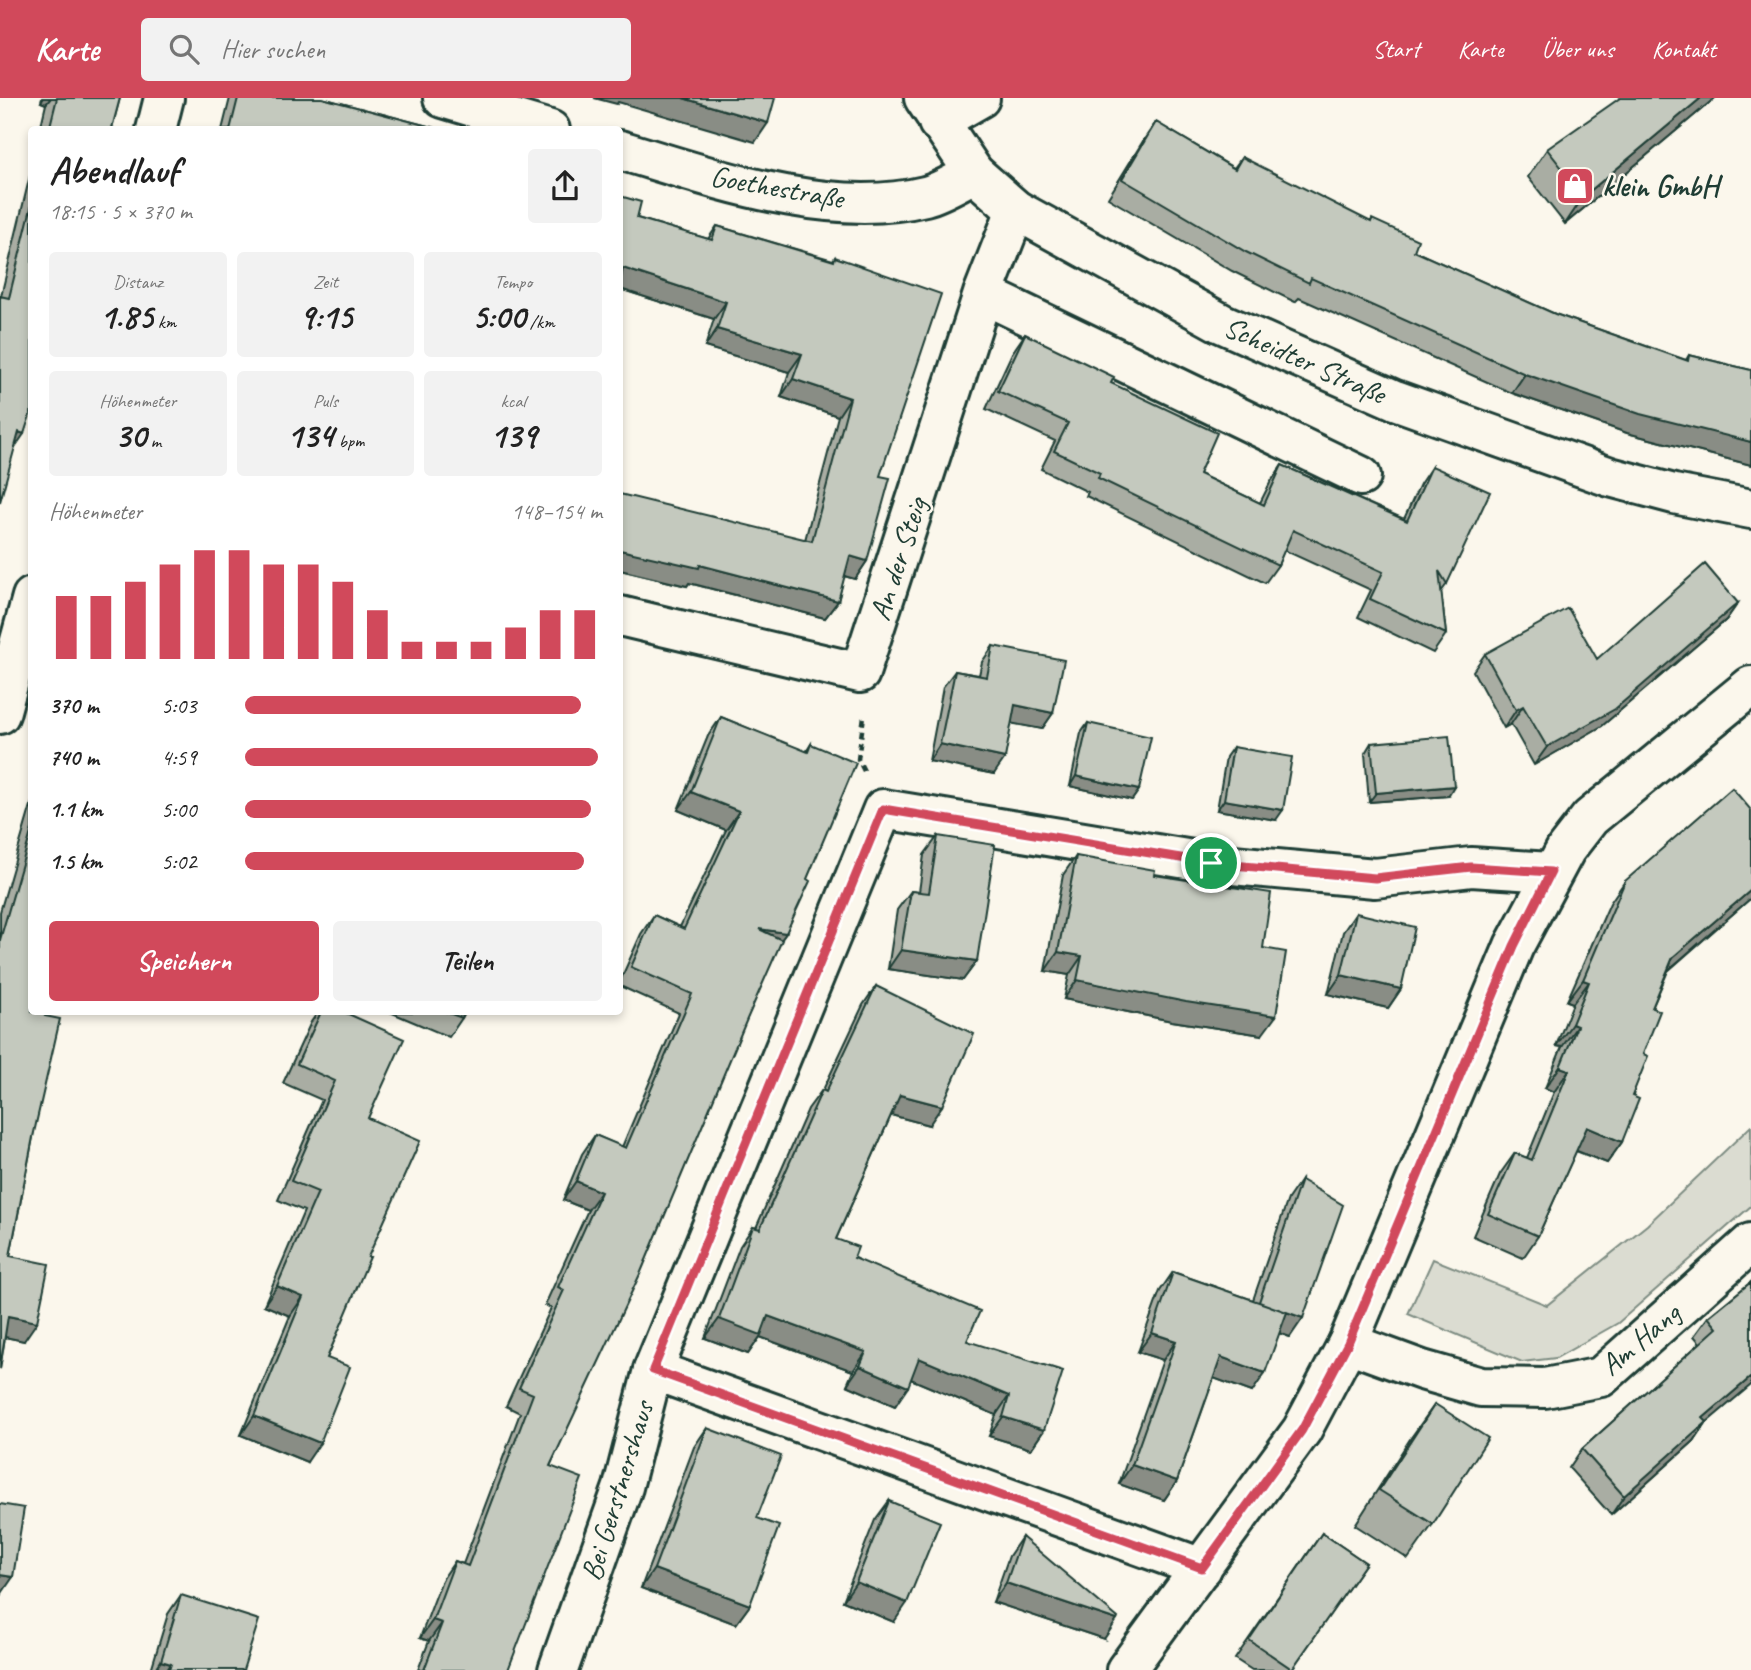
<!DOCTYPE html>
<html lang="de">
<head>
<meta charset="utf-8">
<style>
	:root { --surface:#fff; --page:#f2f2f2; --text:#222; --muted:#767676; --accent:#d1495b }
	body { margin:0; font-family:Caveat,sans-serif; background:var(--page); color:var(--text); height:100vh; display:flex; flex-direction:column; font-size:26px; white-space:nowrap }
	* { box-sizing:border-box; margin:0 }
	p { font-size:23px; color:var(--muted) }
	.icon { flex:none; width:38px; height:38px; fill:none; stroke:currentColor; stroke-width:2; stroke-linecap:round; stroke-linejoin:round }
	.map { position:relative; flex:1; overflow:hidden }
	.details { position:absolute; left:28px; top:28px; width:595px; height:889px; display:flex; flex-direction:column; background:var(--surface); border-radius:7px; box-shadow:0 4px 10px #0003 }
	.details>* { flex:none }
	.pin { position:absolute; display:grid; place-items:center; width:60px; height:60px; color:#fff; margin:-30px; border:4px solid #fff; border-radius:50%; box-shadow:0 2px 7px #0007 }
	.round { display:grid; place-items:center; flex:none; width:74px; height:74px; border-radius:7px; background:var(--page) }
	.overview { display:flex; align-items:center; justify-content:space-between; height:119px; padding:0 21px }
	h1 { font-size:38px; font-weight:600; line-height:52px }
	.figures { display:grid; grid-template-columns:repeat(3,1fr); gap:10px; height:119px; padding:7px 21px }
	.figures div { display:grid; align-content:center; border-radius:7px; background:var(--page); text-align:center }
	.figures b { font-size:35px; font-weight:600 }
	.figures small { font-size:19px; font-weight:400 }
	.figures p { font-size:19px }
	.chart { height:196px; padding:14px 21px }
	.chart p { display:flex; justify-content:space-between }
	.chart svg { width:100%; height:126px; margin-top:7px; stroke:var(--accent); stroke-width:6 }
	.button { display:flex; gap:14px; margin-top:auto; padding:14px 21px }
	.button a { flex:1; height:80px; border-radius:7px; background:var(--accent); color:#fff; font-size:28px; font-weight:600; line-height:80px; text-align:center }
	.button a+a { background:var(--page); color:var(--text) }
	ul { padding:0 21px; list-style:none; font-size:23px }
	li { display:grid; grid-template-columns:112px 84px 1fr; align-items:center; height:52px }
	li i { height:18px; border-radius:9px; background:var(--accent) }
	header { display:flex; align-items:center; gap:42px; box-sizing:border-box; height:98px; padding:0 35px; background:var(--accent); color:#fff }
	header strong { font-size:33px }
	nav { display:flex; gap:38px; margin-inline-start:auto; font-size:24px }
	.search { width:490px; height:63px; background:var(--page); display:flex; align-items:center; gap:18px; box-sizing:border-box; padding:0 24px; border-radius:7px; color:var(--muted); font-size:26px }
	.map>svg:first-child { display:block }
	.green { fill:#dbdcd1; stroke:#7d8c82; stroke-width:2 }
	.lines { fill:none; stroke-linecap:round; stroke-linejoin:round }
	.minor-casing { stroke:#1f3d34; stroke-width:44 }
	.tertiary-casing { stroke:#1f3d34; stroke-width:44 }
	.path { stroke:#1f3d34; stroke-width:4.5; stroke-dasharray:7 5; stroke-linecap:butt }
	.minor { stroke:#fbf7ec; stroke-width:38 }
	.tertiary { stroke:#fbf7ec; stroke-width:38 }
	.wall { fill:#a9ada3; stroke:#1f3d34; stroke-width:2 }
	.shaded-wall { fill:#898d85; stroke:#1f3d34; stroke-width:2 }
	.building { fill:#c4c9be; stroke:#1f3d34; stroke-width:2 }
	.route-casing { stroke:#fff; stroke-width:14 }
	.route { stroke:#d1495b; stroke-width:9 }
	.labels { text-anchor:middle; stroke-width:5; stroke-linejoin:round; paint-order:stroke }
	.poi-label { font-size:30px; font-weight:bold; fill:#1f3d34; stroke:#fbf7ec; text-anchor:start }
	.street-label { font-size:30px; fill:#1f3d34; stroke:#fbf7ec }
</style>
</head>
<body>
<header>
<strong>Karte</strong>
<div class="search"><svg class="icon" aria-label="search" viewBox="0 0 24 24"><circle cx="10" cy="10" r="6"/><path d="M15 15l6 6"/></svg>Hier suchen</div>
<nav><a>Start</a><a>Karte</a><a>Über uns</a><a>Kontakt</a></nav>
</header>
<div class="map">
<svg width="1751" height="1572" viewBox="0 0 1751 1572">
	<rect width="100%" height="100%" fill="#fbf7ec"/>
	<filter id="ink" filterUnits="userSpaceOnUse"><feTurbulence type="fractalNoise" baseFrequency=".0143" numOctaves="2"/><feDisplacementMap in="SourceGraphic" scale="14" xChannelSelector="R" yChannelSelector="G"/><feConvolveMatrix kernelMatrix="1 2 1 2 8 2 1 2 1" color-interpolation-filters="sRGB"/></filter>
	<g filter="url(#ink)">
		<!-- green -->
		<path class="green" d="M1751 1028V1108L1618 1225 1556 1260 1522 1264 1408 1216 1433 1161 1547 1207 1647 1127Z"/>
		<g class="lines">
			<defs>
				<path id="minor" d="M443 0 550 32
					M938 24 980 0
					M156 32 164 0
					M620 52C711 79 829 122 925 98 941 94 958 83 974 75
					M983 196 1361 378
					M620 518 860 575 983 196 1016 112
					M0 616 32 499
					M1348 1245 1422 1272 1481 1289 1545 1290 1601 1279 1751 1145
					M653 1272 1202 1470
					M558 1572 623 1389 653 1272 883 711 1211 765 1375 780 1471 769 1551 774"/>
				<path id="tertiary" d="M924 0 974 75 1016 112 1221 225 1395 302 1610 379 1674 396 1751 411
					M1126 1572 1302 1332 1348 1245 1514 848 1566 751 1590 720 1751 588"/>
			</defs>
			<!-- minor casing -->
			<use href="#minor" class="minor-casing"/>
			<!-- tertiary casing -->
			<use href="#tertiary" class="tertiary-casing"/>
			<!-- path -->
			<path class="path" d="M864 673 858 661 864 618"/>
			<!-- minor -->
			<use href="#minor" class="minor"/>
			<!-- tertiary -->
			<use href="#tertiary" class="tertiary"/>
		</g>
		<!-- wall -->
		<path class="wall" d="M42 0H120L112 30 117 32H40L46 6 41 4Z
			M230 0H322L443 32H222Z
			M1715 0 1565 126 1528 79 1547 51Z
			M1156 24 1234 70 1242 59 1414 153 1555 216 1686 262 1689 257 1751 272V367L1627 335 1512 295 1299 200 1295 204 1232 173 1108 100 1143 43Z
			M32 69V311L1 198Z
			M620 98 637 120 708 141 717 128 833 162 835 159 880 378 867 463 855 481 844 478 838 503 825 520 689 485 687 488 620 472 805 442 838 318 781 299 789 274 705 249 714 221 620 191Z
			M1025 236 1111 285 1199 376 1260 405 1270 385 1282 367 1404 421 1420 386 1432 368 1447 486 1441 494 1446 536 1433 555 1358 519 1371 492 1284 452 1278 467 1265 485 1086 398 1088 394 1041 371 1055 343 986 311 1012 255Z
			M1738 505 1726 522 1602 628 1534 667 1511 626 1504 630 1473 573 1485 556 1597 561Z
			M993 548 1053 615 1042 631 1012 625 994 676 929 663 943 589 955 573 979 577 982 564Z
			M721 619 806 654 811 646 807 781 786 835 781 842 550 1368 508 1572H418L429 1543 420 1540 442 1482 455 1463 463 1466 520 1315 506 1308 551 1210 545 1207 588 1112 563 1102 582 1056 595 1037 622 1049 679 915 620 888V883L641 836 654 817 680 829 726 732 678 712 708 638Z
			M1088 625 1139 692 1132 702 1070 688 1081 635Z
			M1371 645 1448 698 1369 704 1365 655Z
			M1233 649 1276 722 1217 712 1226 659Z
			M32 704V914L45 918 33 1039 10 1158 24 1243 5 1239 0 1271V814Z
			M938 738 977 863 963 882 888 871 897 812 911 793 919 794 924 757Z
			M1076 758 1263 850 1262 937 1172 923 1064 901 1069 877 1045 873 1063 777Z
			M1625 783 1751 800 1668 873 1652 910 1643 956 1622 1044 1607 1065 1576 1053 1538 1138 1523 1160 1473 1138 1500 1076 1515 1055 1527 1060 1554 994 1545 990 1562 949 1556 948 1573 905 1567 903 1610 805Z
			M1356 815 1401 891 1388 910 1328 896 1343 834Z
			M876 888 929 1027 891 1017 836 1141 854 1160 967 1243 1044 1332 1031 1351 989 1338 996 1317 911 1281 895 1308 847 1287 853 1273 760 1239 748 1256 705 1240 740 1148 753 1129 756 1130 808 1011 822 992H823L863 907Z
			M318 914H344L368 1020V1159L327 1260 307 1364 241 1337 290 1218 264 1207 304 1113 278 1102 322 1002 283 985 311 924Z
			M390 914H465L462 920 449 939Z
			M1301 1082 1290 1239 1279 1235 1252 1294 1214 1280 1177 1383 1164 1402 1119 1386 1163 1262 1138 1254 1160 1193 1173 1174 1253 1202 1288 1101Z
			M1751 1184 1706 1325 1694 1343 1611 1417 1569 1370 1582 1351 1700 1245 1694 1238 1708 1219Z
			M1435 1306 1433 1426 1408 1461 1355 1427 1410 1341Z
			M707 1330 757 1420 750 1507 736 1526 641 1490 694 1349Z
			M889 1403 894 1524 843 1503 875 1422Z
			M1322 1435 1366 1465 1291 1572H1252L1235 1561Z
			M1022 1439 1104 1541 993 1504 1009 1458Z
			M181 1497 243 1572H151L168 1516Z"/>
		<!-- shaded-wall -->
		<path class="shaded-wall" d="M44 0H51L46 6 41 4Z
			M594 0H683L768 25 755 44 618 4 617 6Z
			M1701 0H1715L1565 126 1584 98Z
			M623 170 726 204 714 221 620 191V176Z
			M717 231 802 256 789 274 705 249Z
			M1525 276 1751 344V367L1627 335 1512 295Z
			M793 281 850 300 838 318 781 299Z
			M19 334 24 336 11 355Z
			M620 452 700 467 838 503 825 520 689 485 687 488 620 472Z
			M850 458 867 463 855 481 837 476Z
			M1738 505 1726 522 1602 628 1534 667 1547 649Z
			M1015 607 1053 615 1042 631 1004 624Z
			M1523 608 1511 626 1504 630 1516 612Z
			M940 646 1005 660 994 676 929 663Z
			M1076 678 1139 692 1132 702 1070 688Z
			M1454 688 1448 698 1369 704 1376 695Z
			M691 694 739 713 726 732 678 712Z
			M1224 702 1283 712 1276 722 1217 712Z
			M1751 792V800L1658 881 1673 859Z
			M759 831 786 835 773 853Z
			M901 852 977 863 963 882 888 871Z
			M1058 854 1082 858 1069 877 1045 873Z
			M1341 877 1401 891 1388 910 1328 896Z
			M1077 882 1276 918 1262 937 1172 923 1064 901Z
			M1583 882 1589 884 1573 905 1567 903Z
			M1572 926 1577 928 1562 949 1556 948Z
			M1560 969 1569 972 1554 994 1545 990Z
			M900 997 942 1008 929 1027 887 1016Z
			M1587 1029 1622 1044 1607 1065 1572 1051Z
			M576 1083 601 1094 588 1112 563 1102Z
			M277 1188 303 1199 290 1218 264 1207Z
			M1259 1204 1303 1220 1290 1239 1246 1223Z
			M8 1218 37 1224 24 1243 0 1238Z
			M768 1218 866 1254 853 1273 760 1239 748 1256 705 1240 719 1221Z
			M1152 1235 1176 1243 1163 1262 1138 1254Z
			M1221 1259 1265 1275 1252 1294 1208 1278Z
			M919 1260 1009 1298 996 1317 906 1279Z
			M860 1268 908 1289 895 1308 847 1287Z
			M1751 1279V1287L1706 1325 1694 1343 1611 1417 1624 1398 1703 1320Z
			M254 1318 320 1345 307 1364 241 1337Z
			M1003 1319 1044 1332 1031 1351 989 1338Z
			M1132 1367 1177 1383 1164 1402 1119 1386Z
			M654 1471 750 1507 736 1526 641 1490Z
			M0 1477 13 1479 0 1498Z
			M856 1484 907 1505 894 1524 843 1503Z
			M1006 1485 1117 1522 1104 1541 993 1504Z
			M433 1522 442 1525 429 1543 420 1540Z
			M161 1563 171 1566 167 1572H155Z"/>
		<!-- building -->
		<path class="building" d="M57 0H120L112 30 117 32H49Z
			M238 0H322L443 32H230Z
			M683 0H775L768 25Z
			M1620 0H1701L1584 98 1547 51Z
			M1156 24 1235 71 1242 59 1371 124 1372 121 1418 142 1414 153 1555 216 1688 263 1689 257 1751 272V344L1640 316 1525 276 1311 180 1309 185 1246 154 1122 81Z
			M620 98 641 104 637 120 712 142 717 128 834 163 835 159 941 196 880 378 890 380 867 463 850 458 838 503 700 467 699 470 620 452V396L812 443 850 300 793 281 802 256 717 231 726 204 623 170 620 184Z
			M32 106V311L24 336 19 334 0 404V198L9 200Z
			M1025 236 1114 279 1111 285 1217 335 1199 376 1264 407 1282 367 1407 423 1432 368 1490 394 1447 486 1439 473 1446 536 1370 501 1383 474 1293 432 1278 467 1098 380 1100 375 1054 353 1068 325 998 293Z
			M1705 466 1738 505 1615 611 1547 649 1523 608 1516 612 1485 556 1568 510 1597 561Z
			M993 548 1064 562 1053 615 1015 607 1005 660 940 646 955 573 987 579Z
			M721 619 808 654 811 646 856 665 807 781 810 783 786 835 759 831 782 842 747 921 641 1174 550 1368 582 1380 508 1572H424L442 1525 433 1522 455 1463 468 1468 533 1296 519 1290 564 1192 558 1189 601 1094 576 1083 595 1037 626 1050 692 896 631 869 654 817 684 831 739 713 691 694Z
			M1088 625 1151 639 1139 692 1076 678Z
			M1449 638 1454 688 1376 695 1371 645Z
			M1233 649 1292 659 1283 712 1224 702Z
			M1732 690 1751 712V792L1673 859 1652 910 1660 913 1643 956 1648 958 1632 998 1639 1001 1622 1044 1587 1029 1538 1138 1488 1116 1515 1055 1532 1062 1569 972 1560 969 1577 928 1572 926 1589 884 1583 882 1625 783Z
			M32 731V914H46L45 918 60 921 33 1039 10 1158 49 1166 37 1224 8 1218 0 1271V842Z
			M938 738 995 747 977 863 901 852 911 793 929 795Z
			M1076 758 1155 772 1154 777 1271 795 1263 850 1286 854 1276 918 1186 904 1077 882 1082 858 1058 854Z
			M1356 815 1415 829 1401 891 1341 877Z
			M876 888 974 936 942 1008 900 997 836 1141 858 1149 854 1160 980 1213 967 1243 1063 1273 1044 1332 1003 1319 1009 1298 919 1260 908 1289 860 1268 866 1254 768 1218 761 1237 719 1221 753 1129 760 1131 822 992 826 994Z
			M321 914H344L404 941 368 1020 420 1043 368 1159H370L327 1260 350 1269 320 1345 254 1318 303 1199 277 1188 318 1094 291 1083 335 983 297 966Z
			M446 914H465L462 920Z
			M1301 1082 1343 1107 1303 1220 1259 1204Z
			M1173 1174 1287 1214 1265 1275 1221 1259 1177 1383 1132 1367 1176 1243 1152 1235Z
			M1751 1184V1279L1703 1320 1707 1324 1624 1398 1582 1351 1717 1230 1708 1219Z
			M1435 1306 1488 1340 1433 1426 1379 1392Z
			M707 1330 781 1358 757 1420 779 1428 750 1507 654 1471Z
			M889 1403 940 1424 907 1505 856 1484Z
			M0 1406 24 1410 13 1479 0 1477Z
			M1322 1435 1366 1465 1292 1571 1249 1542Z
			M1022 1439 1118 1520 1117 1522 1006 1485Z
			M181 1497 259 1522 243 1572H169L171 1566 161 1563Z"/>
	</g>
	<g class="lines" filter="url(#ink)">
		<defs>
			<path id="route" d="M883 711 1211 765 1375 780 1471 769 1551 774 1514 848 1348 1245 1302 1332 1202 1470 653 1272Z"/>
		</defs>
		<!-- route casing -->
		<use href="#route" class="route-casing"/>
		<!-- route -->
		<use href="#route" class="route"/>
	</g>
	<!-- icons -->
	<defs>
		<symbol id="shop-square" viewBox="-11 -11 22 22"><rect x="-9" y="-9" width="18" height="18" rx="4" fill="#d1495b" stroke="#fbf7ec"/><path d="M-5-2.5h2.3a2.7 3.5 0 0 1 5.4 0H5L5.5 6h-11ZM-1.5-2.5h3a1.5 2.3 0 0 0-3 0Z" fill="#fff"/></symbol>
	</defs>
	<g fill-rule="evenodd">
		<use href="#shop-square" x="1553" y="66" width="44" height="44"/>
	</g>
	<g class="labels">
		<!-- poi labels -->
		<g class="poi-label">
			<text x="1602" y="98">klein GmbH</text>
		</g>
		<!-- street labels -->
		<g class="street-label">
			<text transform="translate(777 89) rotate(10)" y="10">Goethestraße</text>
			<text transform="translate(1305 262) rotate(24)" y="10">Scheidter Straße</text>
			<text transform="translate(898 461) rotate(-72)" y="10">An der Steig</text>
			<text transform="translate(1640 1241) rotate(-40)" y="10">Am Hang</text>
			<text transform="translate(617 1393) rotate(-73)" y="10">Bei Gerstnershaus</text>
		</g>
	</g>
</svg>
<div class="pin" style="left:1211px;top:765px;background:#1e9e55"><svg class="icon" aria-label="arrive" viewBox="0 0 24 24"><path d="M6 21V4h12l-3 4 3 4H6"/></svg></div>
<section class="details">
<div class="overview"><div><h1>Abendlauf</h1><p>18:15 · 5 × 370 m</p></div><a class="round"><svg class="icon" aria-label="share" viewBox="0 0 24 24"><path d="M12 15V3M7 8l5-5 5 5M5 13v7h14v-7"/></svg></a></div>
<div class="figures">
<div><p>Distanz</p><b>1.85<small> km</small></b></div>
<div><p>Zeit</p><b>9:15</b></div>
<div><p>Tempo</p><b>5:00<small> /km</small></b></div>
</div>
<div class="figures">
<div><p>Höhenmeter</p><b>30<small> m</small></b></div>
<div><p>Puls</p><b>134<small> bpm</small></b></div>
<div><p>kcal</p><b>139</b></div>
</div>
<div class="chart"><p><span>Höhenmeter</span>148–154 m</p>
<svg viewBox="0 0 160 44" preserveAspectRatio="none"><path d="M5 44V22M15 44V22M25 44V17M35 44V11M45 44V6M55 44V6M65 44V11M75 44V11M85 44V17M95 44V27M105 44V38M115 44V38M125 44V38M135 44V33M145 44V27M155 44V27"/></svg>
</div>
<ul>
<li><b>370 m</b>5:03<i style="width:94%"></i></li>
<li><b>740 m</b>4:59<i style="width:99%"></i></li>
<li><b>1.1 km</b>5:00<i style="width:97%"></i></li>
<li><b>1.5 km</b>5:02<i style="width:95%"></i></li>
</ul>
<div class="button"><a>Speichern</a><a>Teilen</a></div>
</section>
</div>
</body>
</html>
